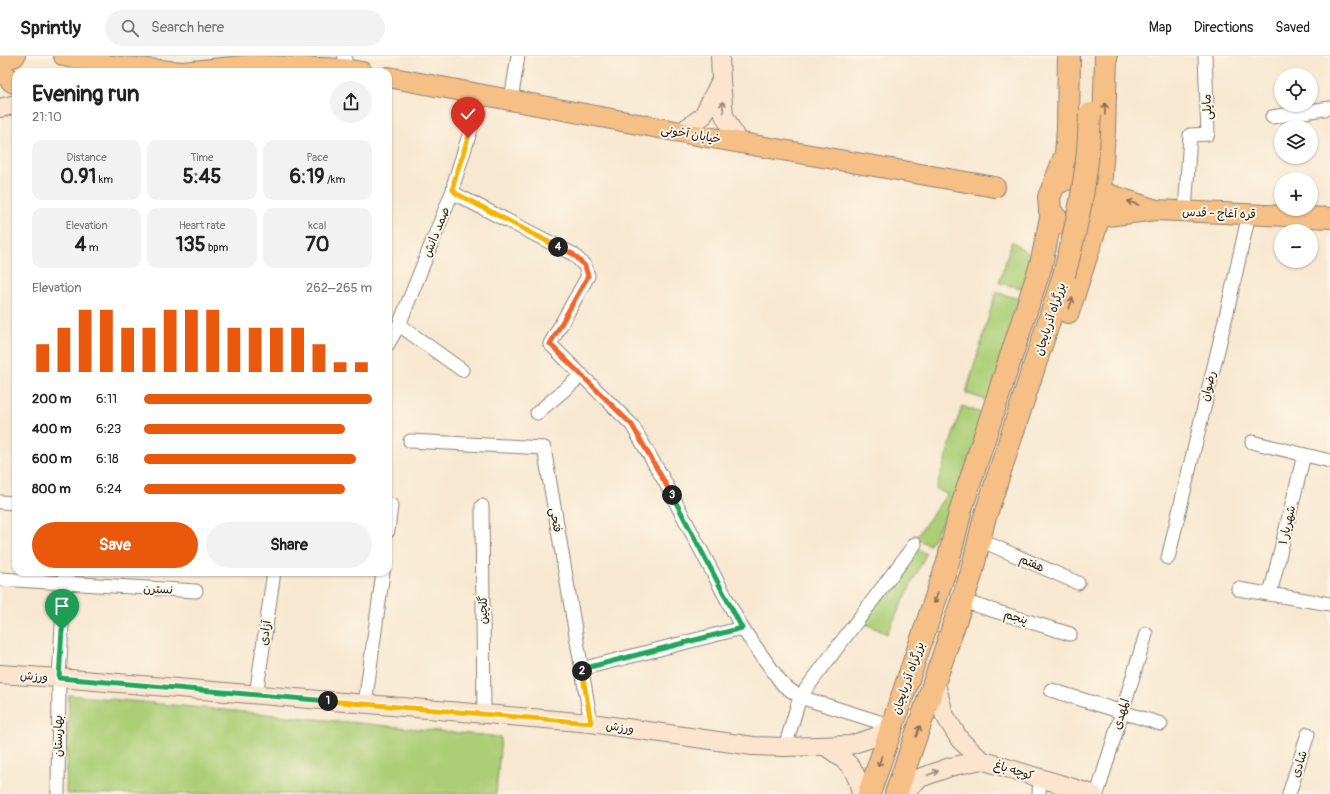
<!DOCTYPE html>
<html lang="en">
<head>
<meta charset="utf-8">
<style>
	:root { --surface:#fff; --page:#f2f2f2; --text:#222; --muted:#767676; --line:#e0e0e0; --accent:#ea580c }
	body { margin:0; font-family:Pangolin,"Playpen Sans Arabic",sans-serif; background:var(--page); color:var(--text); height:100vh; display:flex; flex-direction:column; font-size:15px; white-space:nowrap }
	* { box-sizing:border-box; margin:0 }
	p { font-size:13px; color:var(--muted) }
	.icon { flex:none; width:22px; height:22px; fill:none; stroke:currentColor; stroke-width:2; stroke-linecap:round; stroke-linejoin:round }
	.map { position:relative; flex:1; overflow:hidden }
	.side { position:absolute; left:12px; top:12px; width:380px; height:508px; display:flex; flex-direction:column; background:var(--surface); border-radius:12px; box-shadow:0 1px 3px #0004 }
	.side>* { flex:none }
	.fabs { position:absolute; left:1274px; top:12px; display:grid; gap:8px }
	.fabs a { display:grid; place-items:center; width:44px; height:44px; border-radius:50%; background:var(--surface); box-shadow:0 1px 3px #0004; font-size:20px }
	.pin { position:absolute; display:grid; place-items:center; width:34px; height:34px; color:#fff; margin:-41px -17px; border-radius:50% 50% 50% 0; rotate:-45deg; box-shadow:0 0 4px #0007 }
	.pin .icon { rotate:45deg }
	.km { position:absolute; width:20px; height:20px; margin:-10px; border-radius:50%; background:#222; color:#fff; font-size:11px; line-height:20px; text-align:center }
	.round { display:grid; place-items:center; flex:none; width:42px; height:42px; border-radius:21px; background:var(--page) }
	.head { display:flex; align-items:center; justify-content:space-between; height:68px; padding:0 20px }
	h1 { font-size:22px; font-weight:800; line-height:30px }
	.metrics { display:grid; grid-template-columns:repeat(3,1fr); gap:6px; height:68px; padding:4px 20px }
	.metrics div { display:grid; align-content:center; border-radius:10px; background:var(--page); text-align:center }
	.metrics b { font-size:20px; font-weight:800 }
	.metrics small { font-size:11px; font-weight:400 }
	.metrics p { font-size:11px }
	.chart { height:112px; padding:8px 20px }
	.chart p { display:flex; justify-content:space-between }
	.chart svg { width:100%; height:72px; margin-top:4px; stroke:var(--accent); stroke-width:6 }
	.primary-button { display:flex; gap:8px; margin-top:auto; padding:8px 20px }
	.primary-button a { flex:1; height:46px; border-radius:24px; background:var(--accent); color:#fff; font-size:16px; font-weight:800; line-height:46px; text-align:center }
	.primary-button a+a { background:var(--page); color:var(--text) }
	ul { padding:0 20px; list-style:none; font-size:13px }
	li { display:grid; grid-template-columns:64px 48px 1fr; align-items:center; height:30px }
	li i { height:10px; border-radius:5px; background:var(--accent) }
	header { display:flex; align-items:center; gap:24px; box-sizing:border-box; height:56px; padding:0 20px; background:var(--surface); border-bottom:1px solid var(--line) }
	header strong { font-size:19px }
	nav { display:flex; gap:22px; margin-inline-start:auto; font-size:14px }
	.search { width:280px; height:36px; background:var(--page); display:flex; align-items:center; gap:10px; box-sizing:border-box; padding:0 14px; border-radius:22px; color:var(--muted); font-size:15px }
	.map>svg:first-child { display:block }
	.grass { fill:#acce76; stroke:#647549 }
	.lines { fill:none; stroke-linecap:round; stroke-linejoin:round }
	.street-casing { stroke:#8a8276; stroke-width:15 }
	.secondary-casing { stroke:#8a8276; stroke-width:20 }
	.primary-casing { stroke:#8a8276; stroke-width:22 }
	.highway-casing { stroke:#8a8276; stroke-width:24 }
	.street { stroke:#fff; stroke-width:13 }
	.secondary { stroke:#fbe5cf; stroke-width:18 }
	.primary { stroke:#f5bf86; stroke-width:20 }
	.highway { stroke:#f5bf86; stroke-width:22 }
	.highway-bridge-casing { stroke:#8a8276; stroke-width:24; stroke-linecap:butt }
	.highway-bridge { stroke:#f5bf86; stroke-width:22 }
	.oneway { stroke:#978b7e }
	.oneway2 { stroke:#886e51 }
	.split-1-casing { stroke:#fff; stroke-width:8 }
	.split-2-casing { stroke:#fff; stroke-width:8 }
	.split-3-casing { stroke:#fff; stroke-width:8 }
	.split-4-casing { stroke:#fff; stroke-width:8 }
	.split-5-casing { stroke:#fff; stroke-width:8 }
	.split-1 { stroke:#22a559; stroke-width:5 }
	.split-2 { stroke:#f5b400; stroke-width:5 }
	.split-3 { stroke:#22a559; stroke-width:5 }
	.split-4 { stroke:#f0652b; stroke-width:5 }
	.split-5 { stroke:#f5b400; stroke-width:5 }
	.labels { text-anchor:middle; stroke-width:4; stroke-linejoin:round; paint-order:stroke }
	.street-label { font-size:12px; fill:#1c1c1c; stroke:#fcf5e5 }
</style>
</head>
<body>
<header>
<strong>Sprintly</strong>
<div class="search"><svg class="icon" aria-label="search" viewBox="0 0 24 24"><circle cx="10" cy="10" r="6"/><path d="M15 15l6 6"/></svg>Search here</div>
<nav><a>Map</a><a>Directions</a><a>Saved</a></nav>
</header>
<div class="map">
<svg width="1330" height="738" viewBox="0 0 1330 738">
	<rect width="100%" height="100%" fill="#fcf5e5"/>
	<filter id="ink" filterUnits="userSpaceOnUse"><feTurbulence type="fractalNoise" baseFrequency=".025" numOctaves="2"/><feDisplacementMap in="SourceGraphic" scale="8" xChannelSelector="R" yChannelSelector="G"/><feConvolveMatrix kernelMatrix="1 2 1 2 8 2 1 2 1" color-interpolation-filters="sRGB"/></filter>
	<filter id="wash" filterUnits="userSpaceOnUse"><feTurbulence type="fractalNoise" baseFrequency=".012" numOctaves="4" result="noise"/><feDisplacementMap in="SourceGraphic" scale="16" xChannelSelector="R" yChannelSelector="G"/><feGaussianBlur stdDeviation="0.9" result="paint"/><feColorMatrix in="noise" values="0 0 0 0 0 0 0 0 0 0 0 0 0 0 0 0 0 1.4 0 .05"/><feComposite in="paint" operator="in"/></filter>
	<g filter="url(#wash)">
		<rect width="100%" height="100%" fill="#f8e8d1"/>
		<!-- grass -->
		<path class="grass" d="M1012 185 1029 198 1026 233 999 227Z
			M996 236 1022 244 988 345 966 337Z
			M962 350 986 359 954 444 930 489 915 483 947 438 936 433Z
			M913 490 926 498 887 578 858 564Z
			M69 639 501 681 496 738H66Z"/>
	</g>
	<g filter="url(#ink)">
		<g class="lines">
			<defs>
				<path id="street" d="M344 13 345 0
					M511 44 518 0
					M1272 61 1330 52
					M453 134 457 139 573 198 585 210 588 220 550 288 632 369 665 426 742 572 783 629 800 641 892 670
					M1185 156 1190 79 1208 78 1205 0
					M399 269 462 314
					M388 288 399 269 453 134 454 127 482 38
					M537 357 582 319
					M410 385 544 392 591 667
					M1252 386 1330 405
					M0 446 16 447
					M482 450 484 658
					M388 475 391 449
					M987 487 1078 527
					M1168 502 1227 256 1249 158
					M0 523 196 535
					M1238 533 1330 548
					M1270 538 1304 399
					M962 545 1070 578
					M581 613 742 572
					M1051 634 1161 668
					M256 639 274 516
					M365 648 383 516
					M785 691 800 641 915 488
					M58 738 59 622 65 516
					M1039 738 1040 722
					M1097 738 1146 578
					M1289 738 1308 678"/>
				<path id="secondary" d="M720 0 721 24
					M0 52 16 48
					M681 76 703 60 721 24 724 59 738 86
					M0 618 59 622 591 667 753 690 785 691 850 689 875 681 892 670
					M825 690C848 706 856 710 861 738
					M981 704 1093 738
					M901 738 920 722 950 711 981 704 960 684 944 658 935 624"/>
				<path id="primary" d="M64 0 113 10 182 16
					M0 6 15 0
					M0 13 12 26 16 28
					M183 16 251 9 344 13 362 16
					M388 21 707 81 995 131
					M1156 154 1330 162
					M1099 161 1156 154 1102 136"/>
				<path id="highway" d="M1067 122 1092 126 1102 136 1104 151 1098 164 1085 171 1059 166 1050 155 1049 141 1054 129Z
					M1054 129 1066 98 1068 72 1069 0
					M1100 134 1104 75 1106 0
					M1068 256 1098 164
					M869 738 948 506 961 453 1041 209 1052 157
					M896 738 971 519 984 464 1064 219"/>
			</defs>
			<!-- street casing -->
			<use href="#street" class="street-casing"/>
			<!-- secondary casing -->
			<use href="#secondary" class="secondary-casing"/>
			<!-- primary casing -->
			<use href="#primary" class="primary-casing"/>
			<!-- highway casing -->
			<use href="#highway" class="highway-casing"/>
			<!-- street -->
			<use href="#street" class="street"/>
			<!-- secondary -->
			<use href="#secondary" class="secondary"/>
			<!-- primary -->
			<use href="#primary" class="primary"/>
			<!-- highway -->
			<use href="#highway" class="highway"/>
			<defs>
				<path id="highway-bridge" d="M1064 219C1074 181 1083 143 1087 104 1089 89 1089 73 1090 58"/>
			</defs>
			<!-- highway-bridge casing -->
			<use href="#highway-bridge" class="highway-bridge-casing"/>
			<!-- highway-bridge -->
			<use href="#highway-bridge" class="highway-bridge"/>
		</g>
		<!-- one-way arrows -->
		<defs><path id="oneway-shaft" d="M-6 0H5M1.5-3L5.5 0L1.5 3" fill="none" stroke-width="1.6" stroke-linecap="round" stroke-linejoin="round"/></defs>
		<g class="oneway">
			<use href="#oneway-shaft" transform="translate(723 51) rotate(-95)"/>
			<use href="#oneway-shaft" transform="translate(933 717) rotate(-21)"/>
		</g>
		<g class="oneway2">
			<use href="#oneway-shaft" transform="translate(1105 53) rotate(-89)"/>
			<use href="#oneway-shaft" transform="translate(1133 147) rotate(-161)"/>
			<use href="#oneway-shaft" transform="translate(1071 247) rotate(-72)"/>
			<use href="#oneway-shaft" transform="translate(936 542) rotate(109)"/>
			<use href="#oneway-shaft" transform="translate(918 675) rotate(-71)"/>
			<use href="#oneway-shaft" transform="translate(880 705) rotate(109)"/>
		</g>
	</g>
	<g class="lines" filter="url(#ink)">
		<defs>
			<path id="split-1" d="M62 574 59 622 328 645"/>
			<path id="split-2" d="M328 645 591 667 582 615"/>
			<path id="split-3" d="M582 615V613L742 572 672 439"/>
			<path id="split-4" d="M558 191 573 198 585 210 588 220 550 288 632 369 672 439"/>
			<path id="split-5" d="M468 82 454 126 453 134 457 138 558 191"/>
		</defs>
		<!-- split-1 casing -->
		<use href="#split-1" class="split-1-casing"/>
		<!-- split-2 casing -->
		<use href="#split-2" class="split-2-casing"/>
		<!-- split-3 casing -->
		<use href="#split-3" class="split-3-casing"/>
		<!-- split-4 casing -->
		<use href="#split-4" class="split-4-casing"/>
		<!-- split-5 casing -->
		<use href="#split-5" class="split-5-casing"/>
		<!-- split-1 -->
		<use href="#split-1" class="split-1"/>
		<!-- split-2 -->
		<use href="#split-2" class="split-2"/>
		<!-- split-3 -->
		<use href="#split-3" class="split-3"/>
		<!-- split-4 -->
		<use href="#split-4" class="split-4"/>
		<!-- split-5 -->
		<use href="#split-5" class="split-5"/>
	</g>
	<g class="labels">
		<!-- street labels -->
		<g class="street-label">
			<text transform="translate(1207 51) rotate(-93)" y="4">مایلی</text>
			<text transform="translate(691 78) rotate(10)" y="4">خیابان آخونی</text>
			<text transform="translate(1219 157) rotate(2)" y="4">قره آغاج - قدس</text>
			<text transform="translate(436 176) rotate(-68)" y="4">صمد دانش</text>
			<text transform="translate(1050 263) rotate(-72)" y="4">بزرگراه آذربایجان</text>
			<text transform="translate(1208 330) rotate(-76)" y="4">رضوان</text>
			<text transform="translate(556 464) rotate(80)" y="4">فتحی</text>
			<text transform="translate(1287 469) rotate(-77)" y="4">شهریار ۱</text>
			<text transform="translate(1032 507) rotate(24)" y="4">هفتم</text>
			<text transform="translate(158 533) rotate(3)" y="4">نسترن</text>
			<text transform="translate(483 554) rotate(-90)" y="4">گلچین</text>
			<text transform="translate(1016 561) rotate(17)" y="4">پنجم</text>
			<text transform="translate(265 577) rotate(-82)" y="4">آزادی</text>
			<text transform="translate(34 620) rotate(4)" y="4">ورزش</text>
			<text transform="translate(908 622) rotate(-71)" y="4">بزرگراه آذربایجان</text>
			<text transform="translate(1121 658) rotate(-73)" y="4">المهدی</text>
			<text transform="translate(620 671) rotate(8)" y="4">ورزش</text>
			<text transform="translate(58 680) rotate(-90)" y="4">بهارستان</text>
			<text transform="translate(1299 708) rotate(-72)" y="4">شادی</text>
			<text transform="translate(1014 714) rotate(17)" y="4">کوچه باغ</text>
		</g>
	</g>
</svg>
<div class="fabs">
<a><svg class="icon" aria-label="locate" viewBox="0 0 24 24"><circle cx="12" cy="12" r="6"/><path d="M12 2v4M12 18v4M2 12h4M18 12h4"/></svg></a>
<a><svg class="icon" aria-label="layers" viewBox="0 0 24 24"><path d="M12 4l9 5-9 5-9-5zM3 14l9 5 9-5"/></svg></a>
<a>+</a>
<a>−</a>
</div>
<div class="pin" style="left:62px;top:574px;background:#1e9e55"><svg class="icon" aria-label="arrive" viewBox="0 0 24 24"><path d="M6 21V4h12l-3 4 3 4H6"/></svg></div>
<div class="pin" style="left:468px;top:82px;background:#d93025"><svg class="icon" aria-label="check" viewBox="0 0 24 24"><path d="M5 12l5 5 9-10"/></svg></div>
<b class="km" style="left:328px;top:645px">1</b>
<b class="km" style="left:582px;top:615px">2</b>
<b class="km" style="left:672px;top:439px">3</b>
<b class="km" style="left:558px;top:191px">4</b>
<section class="side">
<div class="head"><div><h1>Evening run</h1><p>21:10</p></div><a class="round"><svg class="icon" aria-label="share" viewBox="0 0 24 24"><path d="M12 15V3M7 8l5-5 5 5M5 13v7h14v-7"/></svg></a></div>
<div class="metrics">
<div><p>Distance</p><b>0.91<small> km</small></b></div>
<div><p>Time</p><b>5:45</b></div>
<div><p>Pace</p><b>6:19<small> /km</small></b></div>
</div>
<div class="metrics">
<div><p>Elevation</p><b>4<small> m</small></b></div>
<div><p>Heart rate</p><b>135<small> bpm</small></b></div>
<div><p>kcal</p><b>70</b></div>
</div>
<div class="chart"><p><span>Elevation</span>262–265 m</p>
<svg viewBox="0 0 160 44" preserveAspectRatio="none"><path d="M5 44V27M15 44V17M25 44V6M35 44V6M45 44V17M55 44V17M65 44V6M75 44V6M85 44V6M95 44V17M105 44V17M115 44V17M125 44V17M135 44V27M145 44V38M155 44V38"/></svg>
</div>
<ul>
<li><b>200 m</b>6:11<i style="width:100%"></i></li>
<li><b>400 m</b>6:23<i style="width:88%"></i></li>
<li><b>600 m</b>6:18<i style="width:93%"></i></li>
<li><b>800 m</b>6:24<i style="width:88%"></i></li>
</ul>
<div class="primary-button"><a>Save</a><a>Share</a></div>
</section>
</div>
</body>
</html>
